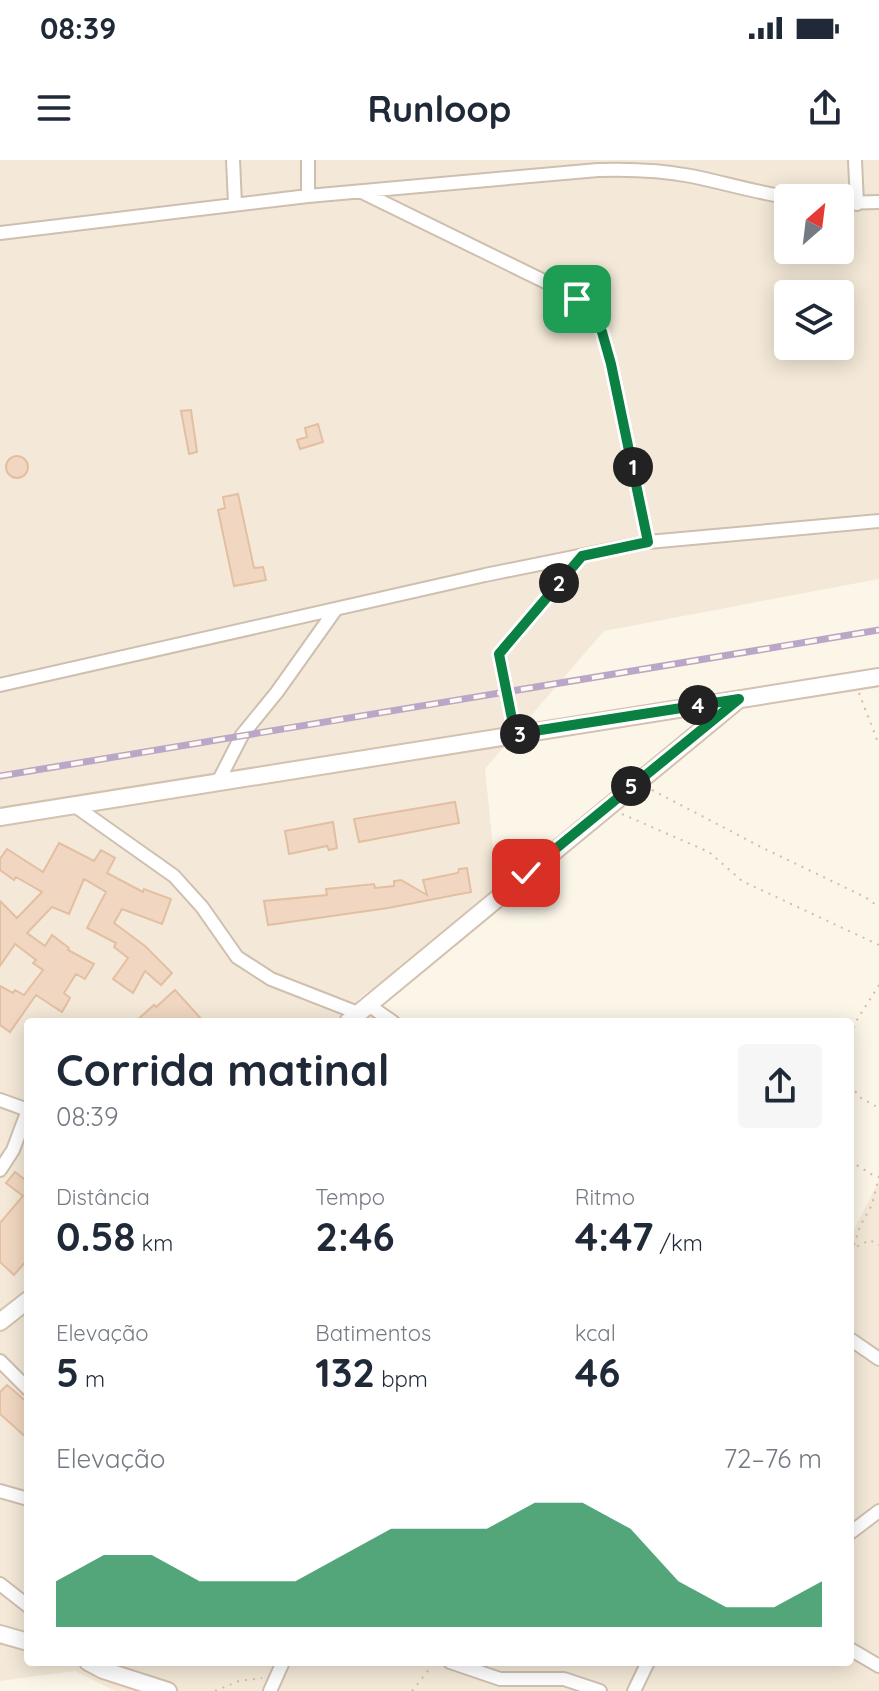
<!DOCTYPE html>
<html lang="pt">
<head>
<meta charset="utf-8">
<style>
	:root { --surface:#fff; --page:#f6f6f7; --text:#1f2937; --muted:#747a83; --accent:#0b8043 }
	body { margin:0; font-family:Quicksand,sans-serif; background:var(--page); color:var(--text); height:100vh; display:flex; flex-direction:column; font-size:30px; white-space:nowrap }
	* { box-sizing:border-box; margin:0 }
	p { font-size:26px; color:var(--muted) }
	.icon { flex:none; width:44px; height:44px; fill:none; stroke:currentColor; stroke-width:2; stroke-linecap:round; stroke-linejoin:round }
	.map { position:relative; flex:1; overflow:hidden }
	.details { position:absolute; left:24px; top:858px; width:830px; height:648px; display:flex; flex-direction:column; background:var(--surface); border-radius:8px; box-shadow:0 4px 20px #0003 }
	.details>* { flex:none }
	.needle { width:52px; rotate:28deg }
	.buttons { position:absolute; left:774px; top:24px; display:grid; gap:16px }
	.buttons a { display:grid; place-items:center; width:80px; height:80px; border-radius:8px; background:var(--surface); box-shadow:0 4px 20px #0003; font-size:40px }
	.pin { position:absolute; display:grid; place-items:center; width:68px; height:68px; color:#fff; margin:-34px; border-radius:16px; box-shadow:0 4px 12px #0006 }
	.km { position:absolute; width:40px; height:40px; margin:-20px; border-radius:50%; background:#222; color:#fff; font-size:22px; line-height:40px; text-align:center }
	.round { display:grid; place-items:center; flex:none; width:84px; height:84px; border-radius:8px; background:var(--page) }
	.head { display:flex; align-items:center; justify-content:space-between; height:136px; padding:0 32px }
	h1 { font-size:44px; font-weight:700; line-height:60px }
	.figures { display:grid; grid-template-columns:repeat(3,1fr); gap:12px; height:136px; padding:8px 32px }
	.figures div { display:grid; align-content:center }
	.figures b { font-size:40px; font-weight:700 }
	.figures small { font-size:22px; font-weight:400 }
	.figures p { font-size:22px }
	.chart { height:224px; padding:16px 32px }
	.chart p { display:flex; justify-content:space-between }
	.chart svg { width:100%; height:144px; margin-top:8px; fill:var(--accent); opacity:.7 }
	.status { display:flex; justify-content:space-between; align-items:center; height:56px; padding:0 40px; background:var(--surface); direction:ltr }
	.status svg { height:22px; fill:currentColor }
	header { display:flex; justify-content:space-between; align-items:center; height:104px; padding:0 32px; background:var(--surface); font-size:36px; font-weight:700 }
	.map>svg:first-child { display:block }
	.residential { fill:#f4e9d8; fill-rule:evenodd }
	.building { fill:#f1d7c1; stroke:#e3bfa2; stroke-width:2 }
	.lines { fill:none; stroke-linecap:round; stroke-linejoin:round }
	.street-casing { stroke:#cebfaf; stroke-width:16 }
	.secondary-casing { stroke:#d4c1af; stroke-width:20 }
	.path { stroke:#d7bba4; stroke-width:2; stroke-dasharray:2 6; stroke-linecap:butt }
	.street { stroke:#fff; stroke-width:12 }
	.secondary { stroke:#fff; stroke-width:16 }
	.rail-casing { stroke:#baa7c7; stroke-width:7 }
	.rail { stroke:#fffaf0; stroke-width:4; stroke-dasharray:12; stroke-linecap:butt }
	.route-casing { stroke:#fff; stroke-width:16 }
	.route { stroke:#0b8043; stroke-width:10 }
</style>
</head>
<body>
<div class="status"><b>08:39</b><svg viewBox="0 0 49 12"><path d="M0 12V9h3v3zM5 12V6h3v6zM10 12V3h3v9zM15 12V0h3v12zM26 1h20v11H26zM47 4h2v5h-2z"/></svg></div>
<header><svg class="icon" aria-label="menu" viewBox="0 0 24 24"><path d="M4 6h16M4 12h16M4 18h16"/></svg>Runloop<svg class="icon" aria-label="share" viewBox="0 0 24 24"><path d="M12 15V3M7 8l5-5 5 5M5 13v7h14v-7"/></svg></header>
<div class="map">
<svg width="879" height="1531" viewBox="0 0 879 1531">
	<rect width="100%" height="100%" fill="#fcf6e9"/>
	<!-- residential -->
	<path class="residential" d="M0 0H879V419L604 471 485 609 498 735 357 840 387 862H28V1502H850V1077L879 1021V1531H115L75 1511 0 1521ZM788 38H840V90H788ZM788 134H840V186H788Z"/>
	<!-- building -->
	<path class="building" d="M191 250 197 292 189 294 181 251Z
		M318 264 323 282 300 289 297 280 307 277 305 268Z
		M6 307a11 11 0 1 1 22 0a11 11 0 1 1-22 0Z
		M238 334 254 408 263 407 266 420 234 426 218 350 225 348 223 337Z
		M455 642 459 663 359 682 354 659Z
		M333 662 337 688 329 690 327 686 289 694 285 671Z
		M59 683 94 701 101 690 115 698 107 713 143 732 144 729 171 739 162 764 122 749 114 763 145 786 172 813 161 825 145 811 133 833 113 819 128 798 114 787 116 783 87 768 106 732 84 719 69 754 52 747 27 773 45 786 52 775 69 788 68 790 94 804 85 819 76 814 64 833 70 838 62 852 36 835 10 872 0 865V826L13 833 15 830 24 835 43 810 33 803 36 800 15 784 0 806V741L17 758 42 732 16 717 14 720 0 710V699L7 689 43 712Z
		M467 708 471 732 388 748 268 765 264 741 327 735 326 729 336 728 374 724 375 728 394 726V721L401 720 427 735 423 720 458 713 459 709Z
		M175 830 204 862H135L154 845 156 847Z
		M15 1012 28 1022V1099L14 1115 0 1102V1063L23 1036 6 1023Z
		M7 1225 28 1243V1279L0 1254V1232Z"/>
	<g class="lines">
		<defs>
			<path id="street" d="M233 0 235 44
				M855 0 857 44
				M364 33 554 126 577 139 593 156 602 172 611 204 648 382
				M308 36V0
				M840 43 879 42
				M0 73 308 36 598 10C630 9 660 10 691 16 726 23 760 34 795 38
				M0 525 485 415 648 382 879 361
				M515 574 499 494 582 396
				M218 622 242 575 277 532 336 449
				M75 646 174 716 202 747 237 797 271 819 358 853
				M367 844 393 862
				M0 940 28 950 13 990 0 1010
				M850 1179 879 1199
				M0 1201 28 1229
				M0 1331 28 1339
				M850 1373 879 1351
				M0 1424 28 1446
				M850 1489 879 1506
				M450 1502 500 1519H564L600 1531
				M270 1531 283 1502
				M634 1531 648 1502"/>
			<path id="secondary" d="M0 657 879 517
				M348 862 738 540
				M0 1162 28 1140
				M0 1474 28 1482
				M88 1502 103 1510 168 1531"/>
		</defs>
		<!-- street casing -->
		<use href="#street" class="street-casing"/>
		<!-- secondary casing -->
		<use href="#secondary" class="secondary-casing"/>
		<!-- path -->
		<path class="path" d="M859 533 879 585
			M652 630 763 688 865 737 879 747
			M622 654 709 692 742 721 879 785
			M850 875 858 858 879 825
			M850 925 861 938 879 948
			M850 1001 876 1017
			M854 1085 860 1066 872 1045 879 1016
			M850 1090 870 1080 879 1085
			M215 1531 239 1521 262 1518
			M412 1531 435 1502"/>
		<!-- street -->
		<use href="#street" class="street"/>
		<!-- secondary -->
		<use href="#secondary" class="secondary"/>
		<defs>
			<path id="rail" d="M0 616 879 470"/>
		</defs>
		<!-- rail casing -->
		<use href="#rail" class="rail-casing"/>
		<!-- rail -->
		<use href="#rail" class="rail"/>
	</g>
	<g class="lines">
		<defs>
			<path id="route" d="M526 713 739 539 515 574 499 494 582 396 648 382 611 204 602 172 593 156 577 139"/>
		</defs>
		<!-- route casing -->
		<use href="#route" class="route-casing"/>
		<!-- route -->
		<use href="#route" class="route"/>
	</g>
</svg>
<div class="buttons">
<a><svg class="needle" viewBox="-14 -14 28 28"><path d="M0-13l5 13h-10z" fill="#e53935"/><path d="M0 13l5-13h-10z" fill="#747a83"/></svg></a>
<a><svg class="icon" aria-label="layers" viewBox="0 0 24 24"><path d="M12 4l9 5-9 5-9-5zM3 14l9 5 9-5"/></svg></a>
</div>
<div class="pin" style="left:577px;top:139px;background:#1e9e55"><svg class="icon" aria-label="arrive" viewBox="0 0 24 24"><path d="M6 21V4h12l-3 4 3 4H6"/></svg></div>
<div class="pin" style="left:526px;top:713px;background:#d93025"><svg class="icon" aria-label="check" viewBox="0 0 24 24"><path d="M5 12l5 5 9-10"/></svg></div>
<b class="km" style="left:633px;top:307px">1</b>
<b class="km" style="left:559px;top:423px">2</b>
<b class="km" style="left:520px;top:574px">3</b>
<b class="km" style="left:698px;top:545px">4</b>
<b class="km" style="left:631px;top:626px">5</b>
<section class="details">
<div class="head"><div><h1>Corrida matinal</h1><p>08:39</p></div><a class="round"><svg class="icon" aria-label="share" viewBox="0 0 24 24"><path d="M12 15V3M7 8l5-5 5 5M5 13v7h14v-7"/></svg></a></div>
<div class="figures">
<div><p>Distância</p><b>0.58<small> km</small></b></div>
<div><p>Tempo</p><b>2:46</b></div>
<div><p>Ritmo</p><b>4:47<small> /km</small></b></div>
</div>
<div class="figures">
<div><p>Elevação</p><b>5<small> m</small></b></div>
<div><p>Batimentos</p><b>132<small> bpm</small></b></div>
<div><p>kcal</p><b>46</b></div>
</div>
<div class="chart"><p><span>Elevação</span>72–76 m</p>
<svg viewBox="0 0 160 44" preserveAspectRatio="none"><path d="M0 44V30L10 22L20 22L30 30L40 30L50 30L60 22L70 14L80 14L90 14L100 6L110 6L120 14L130 30L140 38L150 38L160 30V44z"/></svg>
</div>
</section>
</div>
</body>
</html>
